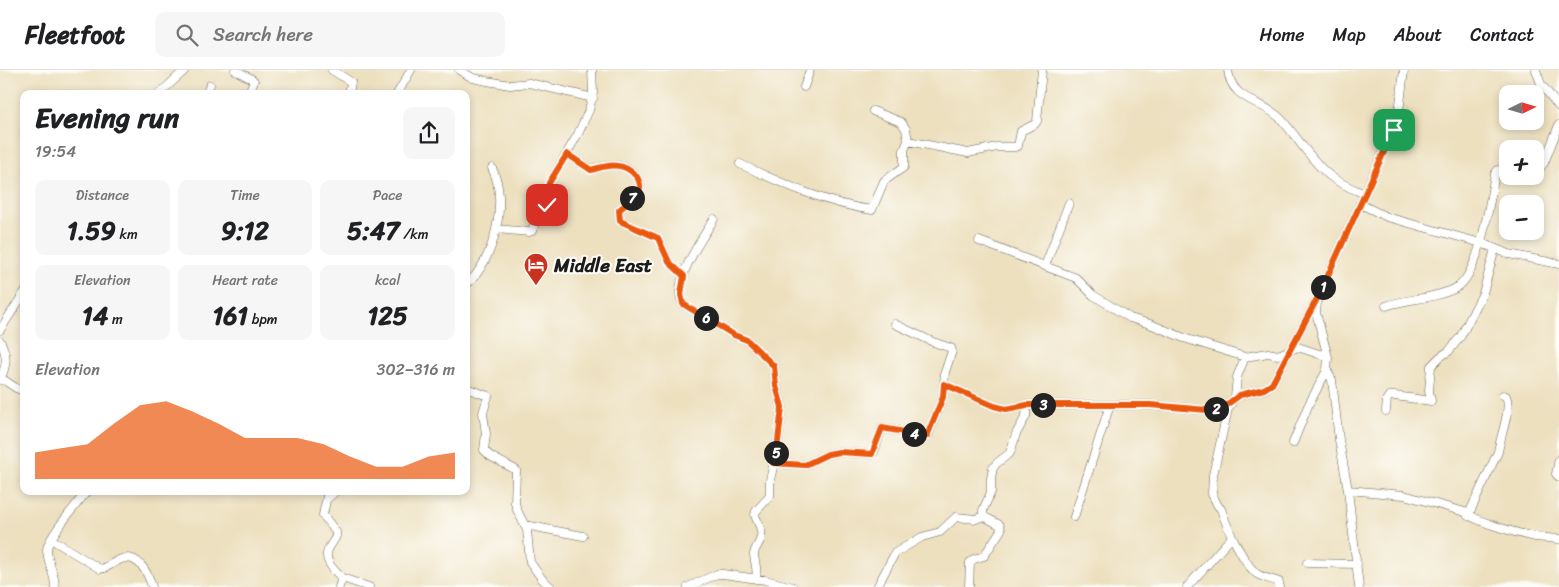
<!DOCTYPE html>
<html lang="en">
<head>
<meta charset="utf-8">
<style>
	:root { --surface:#fff; --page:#f6f6f6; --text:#202124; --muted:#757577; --line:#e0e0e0; --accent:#ea580c }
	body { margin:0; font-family:Sriracha,sans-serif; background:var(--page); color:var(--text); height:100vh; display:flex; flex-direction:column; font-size:19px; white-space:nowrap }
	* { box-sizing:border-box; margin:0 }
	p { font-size:16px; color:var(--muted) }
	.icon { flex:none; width:28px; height:28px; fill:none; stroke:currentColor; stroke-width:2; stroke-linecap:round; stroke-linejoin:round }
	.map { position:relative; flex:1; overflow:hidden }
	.details { position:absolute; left:20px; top:20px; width:450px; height:405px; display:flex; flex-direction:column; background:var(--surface); border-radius:10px; box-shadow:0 2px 8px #0003 }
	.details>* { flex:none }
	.needle { width:32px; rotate:85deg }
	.fabs { position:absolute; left:1499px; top:15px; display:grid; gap:10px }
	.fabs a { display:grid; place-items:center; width:45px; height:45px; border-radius:10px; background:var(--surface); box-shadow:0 2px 8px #0003; font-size:25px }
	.pin { position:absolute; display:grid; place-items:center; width:42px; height:42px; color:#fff; margin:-21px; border-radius:10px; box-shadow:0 2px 8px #0006 }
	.km { position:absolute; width:25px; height:25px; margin:-12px; border-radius:50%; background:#222; color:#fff; font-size:14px; line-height:25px; text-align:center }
	.round { display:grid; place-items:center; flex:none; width:52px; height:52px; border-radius:10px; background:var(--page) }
	.overview { display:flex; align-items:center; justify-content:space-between; height:85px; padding:0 15px }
	h1 { font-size:28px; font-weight:700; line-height:38px }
	.figures { display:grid; grid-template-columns:repeat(3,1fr); gap:8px; height:85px; padding:5px 15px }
	.figures div { display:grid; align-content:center; border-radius:10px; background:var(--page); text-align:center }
	.figures b { font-size:25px; font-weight:700 }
	.figures small { font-size:14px; font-weight:400 }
	.figures p { font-size:14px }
	.chart { height:140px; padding:10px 15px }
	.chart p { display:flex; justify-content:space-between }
	.chart svg { width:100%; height:90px; margin-top:5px; fill:var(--accent); opacity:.7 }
	header { display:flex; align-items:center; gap:30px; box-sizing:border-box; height:70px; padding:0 25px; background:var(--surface); border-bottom:1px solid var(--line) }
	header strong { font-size:24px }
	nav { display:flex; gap:28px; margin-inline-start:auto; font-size:18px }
	.search { width:350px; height:45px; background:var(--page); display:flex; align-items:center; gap:12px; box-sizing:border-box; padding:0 18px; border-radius:10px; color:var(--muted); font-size:19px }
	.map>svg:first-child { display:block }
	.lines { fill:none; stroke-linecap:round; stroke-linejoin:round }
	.minor-casing { stroke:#656155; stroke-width:9 }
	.minor { stroke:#fff; stroke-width:8 }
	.route-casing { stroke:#fff; stroke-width:10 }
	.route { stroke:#ea580c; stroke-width:6 }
	.labels { text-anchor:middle; stroke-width:4; stroke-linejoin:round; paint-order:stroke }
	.poi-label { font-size:19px; font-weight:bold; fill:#1c1c1c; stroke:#fdfcf7; text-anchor:start }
</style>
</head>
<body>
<header>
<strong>Fleetfoot</strong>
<div class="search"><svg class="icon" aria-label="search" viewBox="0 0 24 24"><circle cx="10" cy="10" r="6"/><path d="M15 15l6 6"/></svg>Search here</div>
<nav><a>Home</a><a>Map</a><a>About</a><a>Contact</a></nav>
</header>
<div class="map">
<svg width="1559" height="517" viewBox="0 0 1559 517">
	<rect width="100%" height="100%" fill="#fdfcf7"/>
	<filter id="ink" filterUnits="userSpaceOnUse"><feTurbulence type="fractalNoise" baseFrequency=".02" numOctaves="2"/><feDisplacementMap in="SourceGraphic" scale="10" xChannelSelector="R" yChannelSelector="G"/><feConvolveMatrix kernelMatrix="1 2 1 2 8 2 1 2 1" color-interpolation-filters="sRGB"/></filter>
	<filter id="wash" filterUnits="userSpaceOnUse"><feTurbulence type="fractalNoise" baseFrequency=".0096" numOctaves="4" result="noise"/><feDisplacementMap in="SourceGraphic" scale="20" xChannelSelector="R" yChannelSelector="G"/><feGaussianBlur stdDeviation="1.12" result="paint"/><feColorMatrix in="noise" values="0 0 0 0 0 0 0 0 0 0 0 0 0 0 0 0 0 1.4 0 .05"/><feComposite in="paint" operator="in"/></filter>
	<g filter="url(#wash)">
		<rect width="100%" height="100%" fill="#ede0bf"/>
	</g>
	<g filter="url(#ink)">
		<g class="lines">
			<defs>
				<path id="minor" d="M235 0 252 9 254 11 248 24
					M332 0 351 12 349 24
					M459 0 473 8 487 11 510 15 529 13 593 28
					M1228 0C1231 32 1264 30 1282 50 1298 68 1311 91 1330 106 1340 114 1353 119 1365 124
					M1536 0 1541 14 1559 37
					M804 17 810 0
					M159 24 185 0
					M206 24 210 15
					M397 24 411 0
					M873 41 901 52 906 59 908 71 968 83 997 77H1015L1018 76 1021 61 1035 54 1037 51 1042 0
					M567 84 591 99C609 95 624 91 637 107 639 111 641 114 640 118 638 126 625 135 619 140L620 151 658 168 669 192 684 206
					M740 94C781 113 827 134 872 140L884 111 904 97V80L908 71
					M1535 104 1544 93 1559 55
					M1517 106 1525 108 1530 106
					M1360 134 1387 147 1481 173 1509 184 1559 194
					M714 149C704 166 668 215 684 235L734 265 747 270 774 296 776 316 782 337 777 380 770 410V426L756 441 755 445C757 452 763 459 761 467 760 474 754 478 754 485 755 494 758 500 756 509
					M496 159 529 162 532 161 538 144 547 135 550 112 578 64 589 40 593 23 592 0
					M979 171 1076 208 1093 225 1130 248 1150 254 1184 268 1245 287 1268 283 1278 285 1298 277 1328 287
					M1045 196 1069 133
					M466 215C494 192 509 131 492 98
					M1317 232 1316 243 1328 287 1327 300 1332 310 1339 370 1348 420 1359 517
					M1386 236C1409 228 1435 229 1456 218 1480 205 1490 129 1495 104L1498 100 1508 103
					M0 260 24 223
					M0 271C8 285 7 295 0 310
					M1245 287 1237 307 1235 327 1228 339 1213 405 1212 424 1218 436 1221 439C1226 455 1243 493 1257 504 1263 508 1272 509 1279 512V517
					M1 308 16 318 24 321
					M944 314 994 336 1006 339 1027 335H1150L1207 340 1222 338 1240 325 1265 319 1272 314 1319 225 1394 59 1400 34 1404 0
					M466 318 488 326 483 343 486 364 484 380 490 386 516 400 515 433 517 440 527 460 530 492 542 509 551 517
					M1386 341 1387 329 1389 326H1395L1431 331 1429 321 1431 296 1440 287 1449 281 1461 266 1483 223 1495 179
					M1293 373 1308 336 1327 300
					M1559 389 1556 404 1559 407
					M773 393 805 395 828 384 839 382 871 384 874 382 882 358 926 366 928 365 943 327 945 302 952 281 951 278 933 272 895 254
					M1348 420 1404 425 1465 442C1471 450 1520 464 1531 466 1540 468 1550 468 1559 469
					M328 421 323 445 336 462V466C334 471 330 475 328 480 323 491 335 501 342 508
					M326 430 336 421
					M1468 446 1498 382C1500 367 1512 338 1506 326L1503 325
					M1074 447 1110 335
					M525 455 583 466
					M51 469 100 499C108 498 112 493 119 490 137 482 148 502 152 517
					M1307 493 1357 494
					M55 517C55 504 47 492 47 479 48 467 78 433 87 421
					M339 517 342 508 369 517
					M688 517 717 504H723L765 510 793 517
					M877 517 895 483 922 467 940 462 956 447 976 449 983 446
					M969 517 970 492 974 489 984 486 1001 460 1000 455 983 446V440L991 422V408L993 398 997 393 1010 383 1016 364 1026 346 1027 335
					M1187 517 1232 467"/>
			</defs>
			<!-- minor casing -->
			<use href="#minor" class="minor-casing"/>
			<!-- minor -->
			<use href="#minor" class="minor"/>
		</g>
	</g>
	<g class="lines" filter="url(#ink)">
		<defs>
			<path id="route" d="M547 135 549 113 567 84 591 100C608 95 624 91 637 107 639 111 641 114 640 118 638 126 625 135 619 140L620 151 658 168 669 192 684 206 681 224 683 234 734 265 747 270 774 296 776 316 782 337 777 380 773 393 805 395 828 384 839 382 872 384 882 358 927 366 943 327 944 314 994 336 1006 339 1027 335H1150L1207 340 1222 338 1240 325 1264 319 1272 314 1319 225 1394 60"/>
		</defs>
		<!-- route casing -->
		<use href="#route" class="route-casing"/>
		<!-- route -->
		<use href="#route" class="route"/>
	</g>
	<!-- icons -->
	<defs>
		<symbol id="hotel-pin" viewBox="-11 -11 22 30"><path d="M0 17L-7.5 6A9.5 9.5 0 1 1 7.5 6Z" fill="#c8321e" stroke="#fdfcf7"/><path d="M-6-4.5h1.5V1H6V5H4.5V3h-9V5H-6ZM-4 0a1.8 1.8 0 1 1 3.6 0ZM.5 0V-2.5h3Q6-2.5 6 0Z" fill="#fff"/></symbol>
	</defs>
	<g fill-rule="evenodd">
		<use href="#hotel-pin" x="522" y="181" width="28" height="38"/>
	</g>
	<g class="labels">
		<!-- poi labels -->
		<g class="poi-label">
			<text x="554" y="202">Middle East</text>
		</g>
	</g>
</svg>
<div class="fabs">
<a><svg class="needle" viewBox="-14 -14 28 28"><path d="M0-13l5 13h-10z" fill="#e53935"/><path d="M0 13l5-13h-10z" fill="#757577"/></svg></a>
<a>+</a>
<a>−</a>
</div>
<div class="pin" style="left:1394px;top:60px;background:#1e9e55"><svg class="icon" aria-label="arrive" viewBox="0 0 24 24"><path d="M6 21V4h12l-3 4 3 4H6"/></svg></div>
<div class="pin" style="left:547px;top:135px;background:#d93025"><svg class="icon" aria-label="check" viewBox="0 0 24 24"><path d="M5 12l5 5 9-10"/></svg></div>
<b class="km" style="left:1323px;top:217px">1</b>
<b class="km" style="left:1216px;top:339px">2</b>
<b class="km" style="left:1043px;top:335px">3</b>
<b class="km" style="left:914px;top:364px">4</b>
<b class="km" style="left:776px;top:383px">5</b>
<b class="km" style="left:706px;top:248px">6</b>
<b class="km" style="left:632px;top:128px">7</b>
<section class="details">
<div class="overview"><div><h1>Evening run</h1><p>19:54</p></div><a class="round"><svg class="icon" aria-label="share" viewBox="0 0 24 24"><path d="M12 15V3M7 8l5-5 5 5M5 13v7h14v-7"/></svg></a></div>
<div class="figures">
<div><p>Distance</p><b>1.59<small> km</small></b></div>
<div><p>Time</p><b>9:12</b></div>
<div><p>Pace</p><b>5:47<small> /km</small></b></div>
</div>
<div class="figures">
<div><p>Elevation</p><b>14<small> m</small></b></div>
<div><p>Heart rate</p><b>161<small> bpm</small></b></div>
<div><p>kcal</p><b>125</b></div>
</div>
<div class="chart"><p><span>Elevation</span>302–316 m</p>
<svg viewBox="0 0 160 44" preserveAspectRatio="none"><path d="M0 44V31L10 29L20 27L30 17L40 8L50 6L60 11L70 17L80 24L90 24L100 24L110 27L120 33L130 38L140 38L150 33L160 31V44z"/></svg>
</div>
</section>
</div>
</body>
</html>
